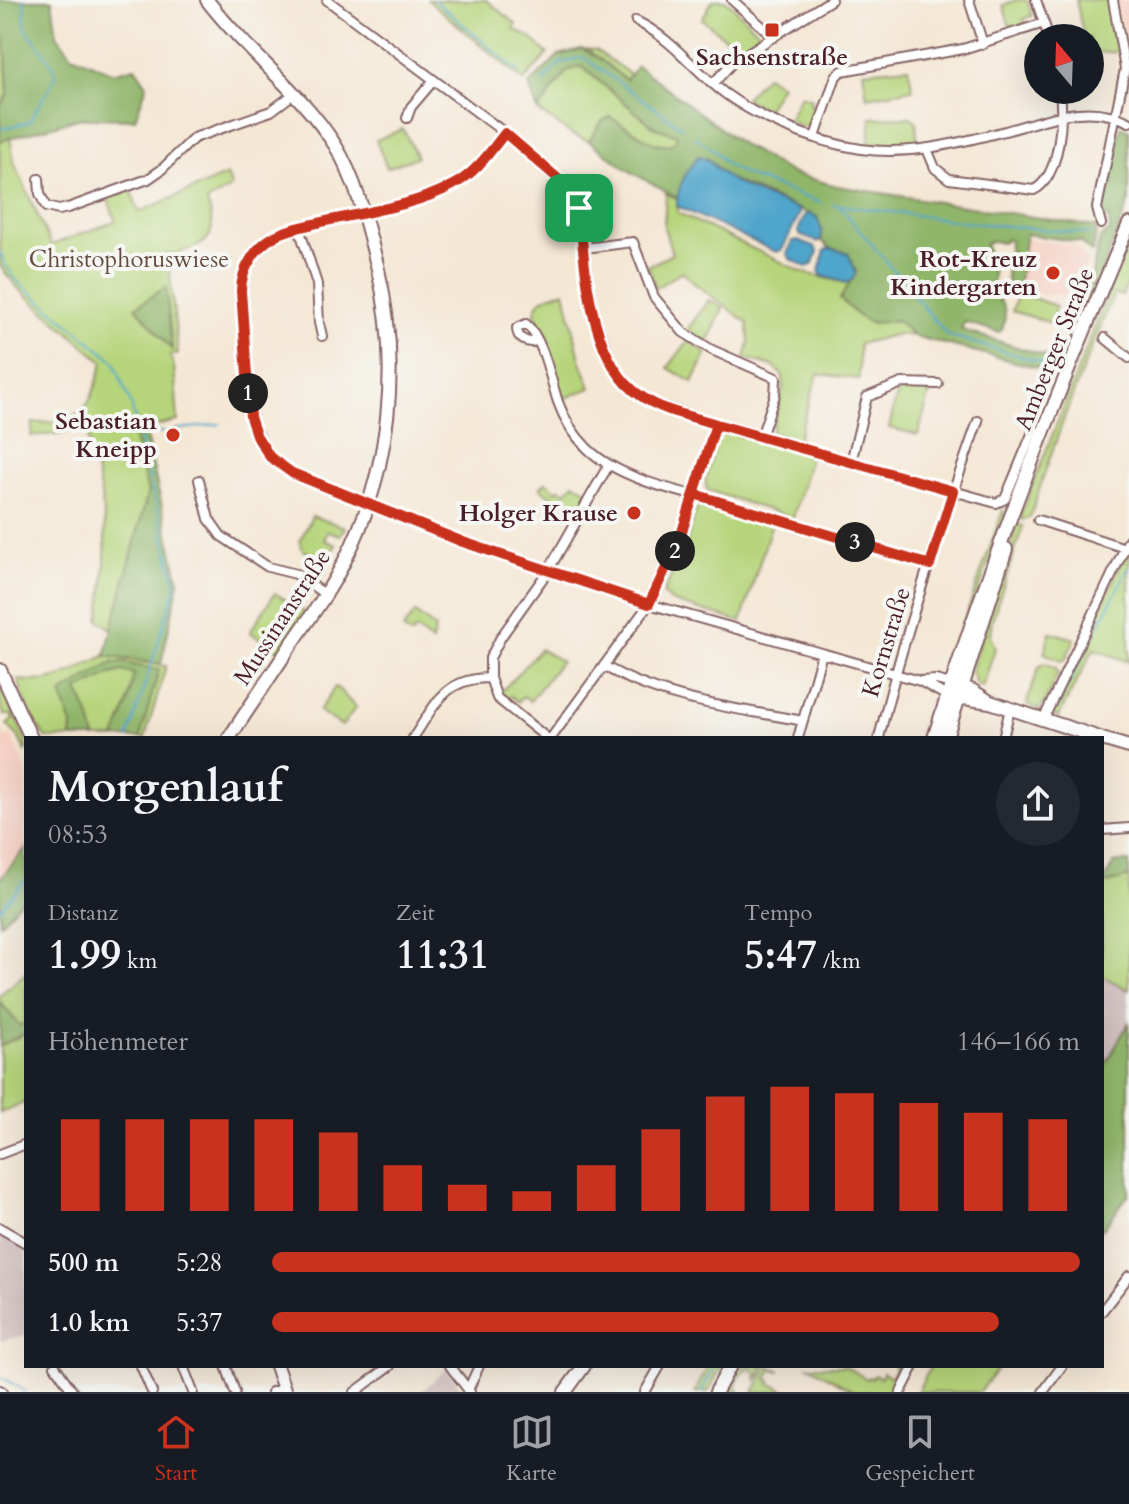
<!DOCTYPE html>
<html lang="de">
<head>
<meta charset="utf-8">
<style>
	:root { --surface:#171b24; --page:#242831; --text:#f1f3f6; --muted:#9ea1a6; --line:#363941; --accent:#c8321e }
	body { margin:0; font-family:Cardo,serif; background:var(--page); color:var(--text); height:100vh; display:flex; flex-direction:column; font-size:30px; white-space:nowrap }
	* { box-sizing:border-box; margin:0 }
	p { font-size:26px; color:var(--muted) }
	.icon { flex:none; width:44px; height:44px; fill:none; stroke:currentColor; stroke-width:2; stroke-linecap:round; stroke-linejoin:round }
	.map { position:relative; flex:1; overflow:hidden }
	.details { position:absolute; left:24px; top:736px; width:1080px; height:632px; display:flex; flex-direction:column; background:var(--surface); border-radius:0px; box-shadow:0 8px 32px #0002 }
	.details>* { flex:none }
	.needle { width:52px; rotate:341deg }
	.buttons { position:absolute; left:1024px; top:24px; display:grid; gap:16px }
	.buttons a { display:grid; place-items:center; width:80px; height:80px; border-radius:50%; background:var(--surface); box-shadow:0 8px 32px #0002; font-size:40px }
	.pin { position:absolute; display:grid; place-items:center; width:68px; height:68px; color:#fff; margin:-34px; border-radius:16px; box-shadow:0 4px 12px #0006 }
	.km { position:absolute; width:40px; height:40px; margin:-20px; border-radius:50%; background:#222; color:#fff; font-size:22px; line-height:40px; text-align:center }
	.round { display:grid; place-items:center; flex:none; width:84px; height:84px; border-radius:42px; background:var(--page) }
	.head { display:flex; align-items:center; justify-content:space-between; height:136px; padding:0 24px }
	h1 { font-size:44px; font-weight:800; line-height:60px }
	.stats { display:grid; grid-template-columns:repeat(3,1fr); gap:12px; height:136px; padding:8px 24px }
	.stats div { display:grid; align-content:center }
	.stats b { font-size:40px; font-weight:800 }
	.stats small { font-size:22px; font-weight:400 }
	.stats p { font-size:22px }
	.chart { height:224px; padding:16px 24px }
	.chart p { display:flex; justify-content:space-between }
	.chart svg { width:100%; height:144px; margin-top:8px; stroke:var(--accent); stroke-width:6 }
	ul { padding:0 24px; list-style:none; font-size:26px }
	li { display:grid; grid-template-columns:128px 96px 1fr; align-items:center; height:60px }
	li i { height:20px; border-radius:10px; background:var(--accent) }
	.tabs { display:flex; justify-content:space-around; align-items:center; height:112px; border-top:2px solid var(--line); background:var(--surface); font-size:22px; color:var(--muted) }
	.tabs a { display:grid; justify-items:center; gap:4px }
	.tabs .selected { color:var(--accent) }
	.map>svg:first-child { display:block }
	.built { fill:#f6d2c5 }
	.industrial { fill:#d1bfbf }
	.green { fill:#b6d47a; stroke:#807a52; stroke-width:2 }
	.forest { fill:#90b66a; stroke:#6d6a4a; stroke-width:2 }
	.water { fill:#4fa5cb; stroke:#4c627b; stroke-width:2 }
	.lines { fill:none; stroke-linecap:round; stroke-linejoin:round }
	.stream { stroke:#4fa5cb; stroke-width:2 }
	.street-casing { stroke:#866566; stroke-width:12 }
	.secondary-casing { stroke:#866566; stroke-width:16 }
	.street { stroke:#fff; stroke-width:8 }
	.secondary { stroke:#fff; stroke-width:12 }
	.route-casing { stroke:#fff; stroke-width:16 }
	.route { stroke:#c8321e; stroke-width:10 }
	.poi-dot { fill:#c8321e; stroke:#f6f6f2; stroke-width:3 }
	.labels { text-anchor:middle; stroke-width:8; stroke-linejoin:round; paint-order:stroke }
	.poi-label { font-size:24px; font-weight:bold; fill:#4a1f2b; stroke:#f6f6f2; text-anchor:end }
	.park-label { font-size:24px; fill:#654c3f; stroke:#f6f6f2 }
	.street-label { font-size:24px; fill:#4a1f2b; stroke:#f6f6f2 }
</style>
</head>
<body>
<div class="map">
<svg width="1129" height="1392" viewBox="0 0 1129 1392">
	<rect width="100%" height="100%" fill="#f6f6f2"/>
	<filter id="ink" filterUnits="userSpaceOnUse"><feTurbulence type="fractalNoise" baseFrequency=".0125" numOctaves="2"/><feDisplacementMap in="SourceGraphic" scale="16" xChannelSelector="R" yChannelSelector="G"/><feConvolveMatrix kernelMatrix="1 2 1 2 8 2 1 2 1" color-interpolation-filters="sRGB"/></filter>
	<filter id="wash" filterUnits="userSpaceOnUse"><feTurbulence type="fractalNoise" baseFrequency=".006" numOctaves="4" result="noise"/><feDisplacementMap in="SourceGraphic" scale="32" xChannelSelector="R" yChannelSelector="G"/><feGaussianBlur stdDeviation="1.8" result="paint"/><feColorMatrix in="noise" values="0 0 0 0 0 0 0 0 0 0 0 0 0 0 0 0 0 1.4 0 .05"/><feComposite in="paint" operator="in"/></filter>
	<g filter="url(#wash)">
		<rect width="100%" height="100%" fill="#f4e7d4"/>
		<!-- built -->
		<path class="built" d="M1115 0H1129V90L1127 91V50Z
			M1026 239 1074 245 1088 260 1080 295H1044L1018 286Z
			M0 729 6 736H12L26 771V848L0 879Z"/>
		<!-- industrial -->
		<path class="industrial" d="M1102 976 1129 990V1022L1102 1071Z
			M0 1232 26 1247V1335L0 1341Z
			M446 1369 464 1392H421Z"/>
		<!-- green -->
		<path class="green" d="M428 0H486L516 24 514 29 531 38 548 54 524 81Z
			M713 0H726L762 35 740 50 702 19Z
			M1016 0H1027L1032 16 1024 19 1025 25 1011 30 1003 5Z
			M1076 0H1108L1119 52 1090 53V38H1084Z
			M0 32 5 39 8 94 0 106Z
			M581 49 596 50 631 75 627 80C611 70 598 54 581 49Z
			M581 66 654 127 677 135V140L669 145 653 143 626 126 602 121 589 141 573 135 538 111 567 71Z
			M908 67 913 89 867 97 863 71Z
			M766 75 781 85 766 110 745 98Z
			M800 95 812 99 810 105 817 108 810 125 804 127 788 121Z
			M911 117 916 121 918 145 869 144 871 118Z
			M403 129 417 157 387 168 376 140Z
			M10 138 15 165 51 245 116 221 107 197 130 188 139 212 227 175 232 187 207 202C221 242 204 246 168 255L178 354 170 356 174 366 178 421 133 431 148 492 112 629 99 620C111 548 106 496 84 427L58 434 31 436 33 423C87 423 89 408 103 362L18 288 0 266V141Z
			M666 194 677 198 678 213 802 272 845 283 853 279 840 299 869 323 897 320 914 336 898 334 859 344V379L818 374 797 440 771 433 783 388V376L773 366 745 358 749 343 748 323 694 283 682 271 656 288 648 266 672 254 664 227Z
			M1129 240V279L1122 296 1114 294C1082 367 1054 442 1030 517L1023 520 1020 518 1022 512Z
			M565 291 580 359 591 388 563 399 535 314C536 297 550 295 565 291Z
			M1018 293 1056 306 1051 323 1012 311Z
			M1087 296 1092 298 1008 510 1006 503 1069 349Z
			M709 300 723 308 708 343 688 329Z
			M688 341 707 353 693 382 668 368Z
			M909 387 931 389 918 435 889 428 898 390Z
			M724 431 811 454 793 518 707 490 705 480 719 434Z
			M546 482 557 491 560 488 566 492 574 483 589 491 575 515 540 488Z
			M706 503 772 523 741 622 673 602 663 594 686 544 696 510Z
			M1003 510 1005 518 952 664 948 667Z
			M312 516 345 527 340 535 328 531 324 540 336 545 325 562 303 550 300 541Z
			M1017 524 1023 526 992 620 990 635 995 648 983 686 980 687 976 684 971 671Z
			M1129 546V662L1094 649 1058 717 1051 714Z
			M275 593 305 612 279 651 250 632Z
			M415 613 435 628 432 642 416 630 411 635 403 629Z
			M1050 632 1075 639 1065 660 1060 661 1044 653Z
			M540 649 561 661 530 701 524 696 518 702 511 696 506 700 501 692Z
			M105 656 166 666 145 738H46L30 715 18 680C60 685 70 671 105 656Z
			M1045 663 1056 668 1058 673 1044 704 1039 709 1028 705 1027 702 1039 667Z
			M0 684 26 741V753L18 736 7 725 13 719 11 715H4L0 704Z
			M335 687C345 692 347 701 356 707L342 726 319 711Z
			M1129 862V990L1102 976V886L1114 863Z
			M26 973V1022L20 1026 0 1002V995Z
			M26 1033V1102L0 1113V1046Z
			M708 1366H722L708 1392H695Z
			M738 1366H764L756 1381 757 1374 749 1367 747 1371 744 1370 736 1384 739 1392H723Z
			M768 1366 781 1371 772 1369 767 1379 771 1381 770 1384 789 1392H754Z
			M809 1366H845L867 1379 868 1377 872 1378 874 1375 881 1378 883 1373 891 1377 895 1369 894 1366H905L892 1392H855Z
			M931 1366H999L980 1392H917Z"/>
		<!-- forest -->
		<path class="forest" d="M0 0H52L57 35 72 55 113 73 135 67 147 85 135 119 81 118 0 141V106L8 94 5 39 0 32Z
			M581 49C598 54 611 69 626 80L637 66 741 144 793 174 837 186 1097 227 1093 251 1091 252 1080 242 1026 234 1018 286 1010 289 1006 276 1010 241 1007 239 1002 243 992 241 985 244C992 264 995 272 991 295 1007 302 1007 314 1002 330L998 332 965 322 961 328 965 331 1059 360 1055 372 914 336 897 320C863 327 863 320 840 299L856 272 848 253 830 248 821 240 822 232 816 217 727 178 707 158 684 179 677 198 628 170 589 141 602 121 610 117 653 143 669 145 676 140 677 135 654 127 581 66 567 71 538 111 529 85 559 55Z
			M1121 127 1129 130V201L1092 298 1087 296 1100 238 1110 231 1109 219 1100 212Z
			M166 287 172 350 136 307Z
			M144 427 179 582 161 664 105 656 148 492 132 431Z
			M112 663H125L159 670 140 738H115L127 706 134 674 122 671 111 674 78 690 89 715 95 738H71L72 725 61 694Z
			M26 848V895L0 924V879Z
			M1129 862V877L1102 885 1114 863Z
			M0 1002 20 1026 26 1022V1033L0 1046Z
			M1129 1022V1194L1102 1230V1071Z"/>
		<!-- water -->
		<path class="water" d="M698 156C710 158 714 167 723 174 744 191 773 199 798 209L800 213 782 250 776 252 677 206C676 189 688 169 698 156Z
			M809 213 817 217 822 232 821 240 818 242 800 235 798 231 805 215Z
			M798 240 815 247 818 252 812 265 806 267 789 258 787 254 793 241Z
			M830 248 848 253 856 272 853 279 846 283 822 276 819 271 825 250Z"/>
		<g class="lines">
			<!-- stream -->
			<path class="stream" d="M434 0 520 73
				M542 82 560 63 583 57 683 128
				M0 129 29 122 56 76 51 63 25 27 24 0
				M695 137 714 150 727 165 748 176 821 203
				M833 205H839L947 335 1051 365
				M839 205 974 223 1092 234
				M0 252 6 266 19 283 114 361 132 407 176 586 128 738
				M174 430 220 424
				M139 434 164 432
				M1056 708 1129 567
				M1040 738 1041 737
				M0 909 26 879
				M0 1376 26 1392
				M701 1392 715 1366"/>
		</g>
	</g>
	<g filter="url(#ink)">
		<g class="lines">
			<defs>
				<path id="street" d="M327 0 517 142 567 188 579 208 589 293 596 322 612 364 630 388 653 403 716 424 996 503 1005 499 1034 429
					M732 0 774 37
					M969 0 983 44
					M1036 0 1049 38
					M636 21C667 36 687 61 712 83 748 115 813 142 861 149 909 156 959 143 1005 131 1047 120 1086 101 1129 122
					M713 84 732 63 831 0
					M407 118 411 107 434 80
					M505 133C492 149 480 168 463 179 423 207 333 217 283 232L270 239 255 253 244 271 241 291 252 423 270 457 292 473 433 531 548 571 649 604 920 681 947 696
					M815 137 836 76 842 71 963 49 1044 23
					M927 149 935 168 949 179 1034 190C1061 176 1063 117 1060 90
					M39 179 40 194 46 207 59 210 68 208 148 179 161 170 194 138 271 111 295 93
					M1101 224 1097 208 1125 69 1113 0
					M299 228 317 284 319 323 322 336
					M584 248 633 242 654 297 683 332 712 350 776 378 775 395 761 437
					M1105 338 1129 358
					M537 341C527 344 517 339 517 328L526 324C543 338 551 381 558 402 564 419 574 435 587 448 623 483 690 493 738 507 802 526 866 545 930 565
					M851 462 867 397 902 383 938 384
					M199 480 209 519 221 536 268 567 296 574 326 595
					M1038 520 1125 548
					M604 666C664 701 735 708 803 721
					M920 681 936 680 951 684
					M1043 720 1129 539
					M413 738C436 704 444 678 490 678
					M547 738 497 698 490 678V658L501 637 548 571 608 466
					M551 738 649 604 680 538 716 424
					M798 738 822 653
					M879 738C905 631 941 525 978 421
					M1003 738 1010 709
					M1102 830 1129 828
					M0 1154 26 1144
					M0 1228 26 1243
					M1102 1311 1129 1276
					M55 1366 73 1392
					M141 1366 152 1392
					M183 1366 193 1392
					M226 1366 235 1392
					M450 1366 470 1392
					M0 1390 3 1392
					M468 1390 479 1366
					M272 1392 284 1388
					M355 1392 390 1366
					M645 1392 660 1366
					M901 1392 914 1366
					M1043 1392 1062 1366"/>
				<path id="secondary" d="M207 0C246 52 300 90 335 145 357 181 367 225 377 265 401 363 391 470 345 560 328 595 304 625 283 657 265 684 247 711 229 738
					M0 670 31 738
					M954 684 973 691 990 702
					M950 696 990 702 1100 738
					M934 738C989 563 1057 393 1129 224
					M946 738 1006 549
					M1102 739 1129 747
					M276 1366 285 1392
					M565 1392 584 1366
					M716 1392 730 1366"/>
			</defs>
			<!-- street casing -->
			<use href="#street" class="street-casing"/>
			<!-- secondary casing -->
			<use href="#secondary" class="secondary-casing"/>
			<!-- street -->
			<use href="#street" class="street"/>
			<!-- secondary -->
			<use href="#secondary" class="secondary"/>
		</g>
	</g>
	<g class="lines" filter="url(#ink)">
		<defs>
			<path id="route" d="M579 208 562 182 505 133C490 152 475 174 453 185 414 206 365 212 322 222 307 226 289 228 275 236 256 246 241 269 241 291L250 417 256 435 270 457 292 473 463 542 649 604 680 538 716 424 953 491 930 565 694 494 716 424C691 416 662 411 641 396 588 361 585 265 579 208"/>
		</defs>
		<!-- route casing -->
		<use href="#route" class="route-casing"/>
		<!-- route -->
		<use href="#route" class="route"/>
	</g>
	<!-- markers -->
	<g class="poi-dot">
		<rect x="764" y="22" width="16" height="16" rx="4"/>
		<circle cx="1053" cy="273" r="8"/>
		<circle cx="173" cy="435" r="8"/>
		<circle cx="634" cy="513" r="8"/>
	</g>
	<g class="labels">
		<!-- poi labels -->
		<g class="poi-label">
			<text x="772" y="65" text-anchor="middle">Sachsenstraße</text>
			<text x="1037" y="267">Rot-Kreuz<tspan x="1037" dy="28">Kindergarten</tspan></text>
			<text x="157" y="429">Sebastian<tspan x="157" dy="28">Kneipp</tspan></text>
			<text x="618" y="521">Holger Krause</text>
		</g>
		<!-- park labels -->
		<g class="park-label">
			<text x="129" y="267">Christophoruswiese</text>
		</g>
		<!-- street labels -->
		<g class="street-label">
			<text transform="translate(1054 349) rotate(-68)" y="8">Amberger Straße</text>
			<text transform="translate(282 617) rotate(-57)" y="8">Mussinanstraße</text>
			<text transform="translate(886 642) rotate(-73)" y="8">Kornstraße</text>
		</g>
	</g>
</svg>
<div class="buttons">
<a><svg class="needle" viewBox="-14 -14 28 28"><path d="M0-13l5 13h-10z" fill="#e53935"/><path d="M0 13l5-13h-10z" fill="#9ea1a6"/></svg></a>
</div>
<div class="pin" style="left:579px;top:208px;background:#1e9e55"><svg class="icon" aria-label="arrive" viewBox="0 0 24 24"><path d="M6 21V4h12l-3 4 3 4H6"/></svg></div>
<b class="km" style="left:248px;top:393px">1</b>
<b class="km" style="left:675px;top:551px">2</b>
<b class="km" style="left:855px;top:542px">3</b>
<section class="details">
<div class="head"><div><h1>Morgenlauf</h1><p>08:53</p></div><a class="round"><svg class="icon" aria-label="share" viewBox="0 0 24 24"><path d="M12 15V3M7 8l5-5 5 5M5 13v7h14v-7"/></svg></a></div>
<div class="stats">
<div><p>Distanz</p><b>1.99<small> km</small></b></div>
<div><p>Zeit</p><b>11:31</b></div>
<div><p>Tempo</p><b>5:47<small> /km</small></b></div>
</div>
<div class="chart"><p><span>Höhenmeter</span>146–166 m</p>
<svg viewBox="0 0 160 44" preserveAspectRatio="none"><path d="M5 44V16M15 44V16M25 44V16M35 44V16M45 44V20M55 44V30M65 44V36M75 44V38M85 44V30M95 44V19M105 44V9M115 44V6M125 44V8M135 44V11M145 44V14M155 44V16"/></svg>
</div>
<ul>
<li><b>500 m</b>5:28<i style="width:100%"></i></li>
<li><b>1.0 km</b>5:37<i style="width:90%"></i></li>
</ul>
</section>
</div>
<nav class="tabs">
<a class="selected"><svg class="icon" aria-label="home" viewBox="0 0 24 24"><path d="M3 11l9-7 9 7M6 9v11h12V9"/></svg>Start</a>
<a><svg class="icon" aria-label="map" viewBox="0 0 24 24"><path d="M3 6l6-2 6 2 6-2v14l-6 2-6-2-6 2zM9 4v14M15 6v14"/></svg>Karte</a>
<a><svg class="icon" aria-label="saved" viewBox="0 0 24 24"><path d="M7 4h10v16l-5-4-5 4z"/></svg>Gespeichert</a>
</nav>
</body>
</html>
